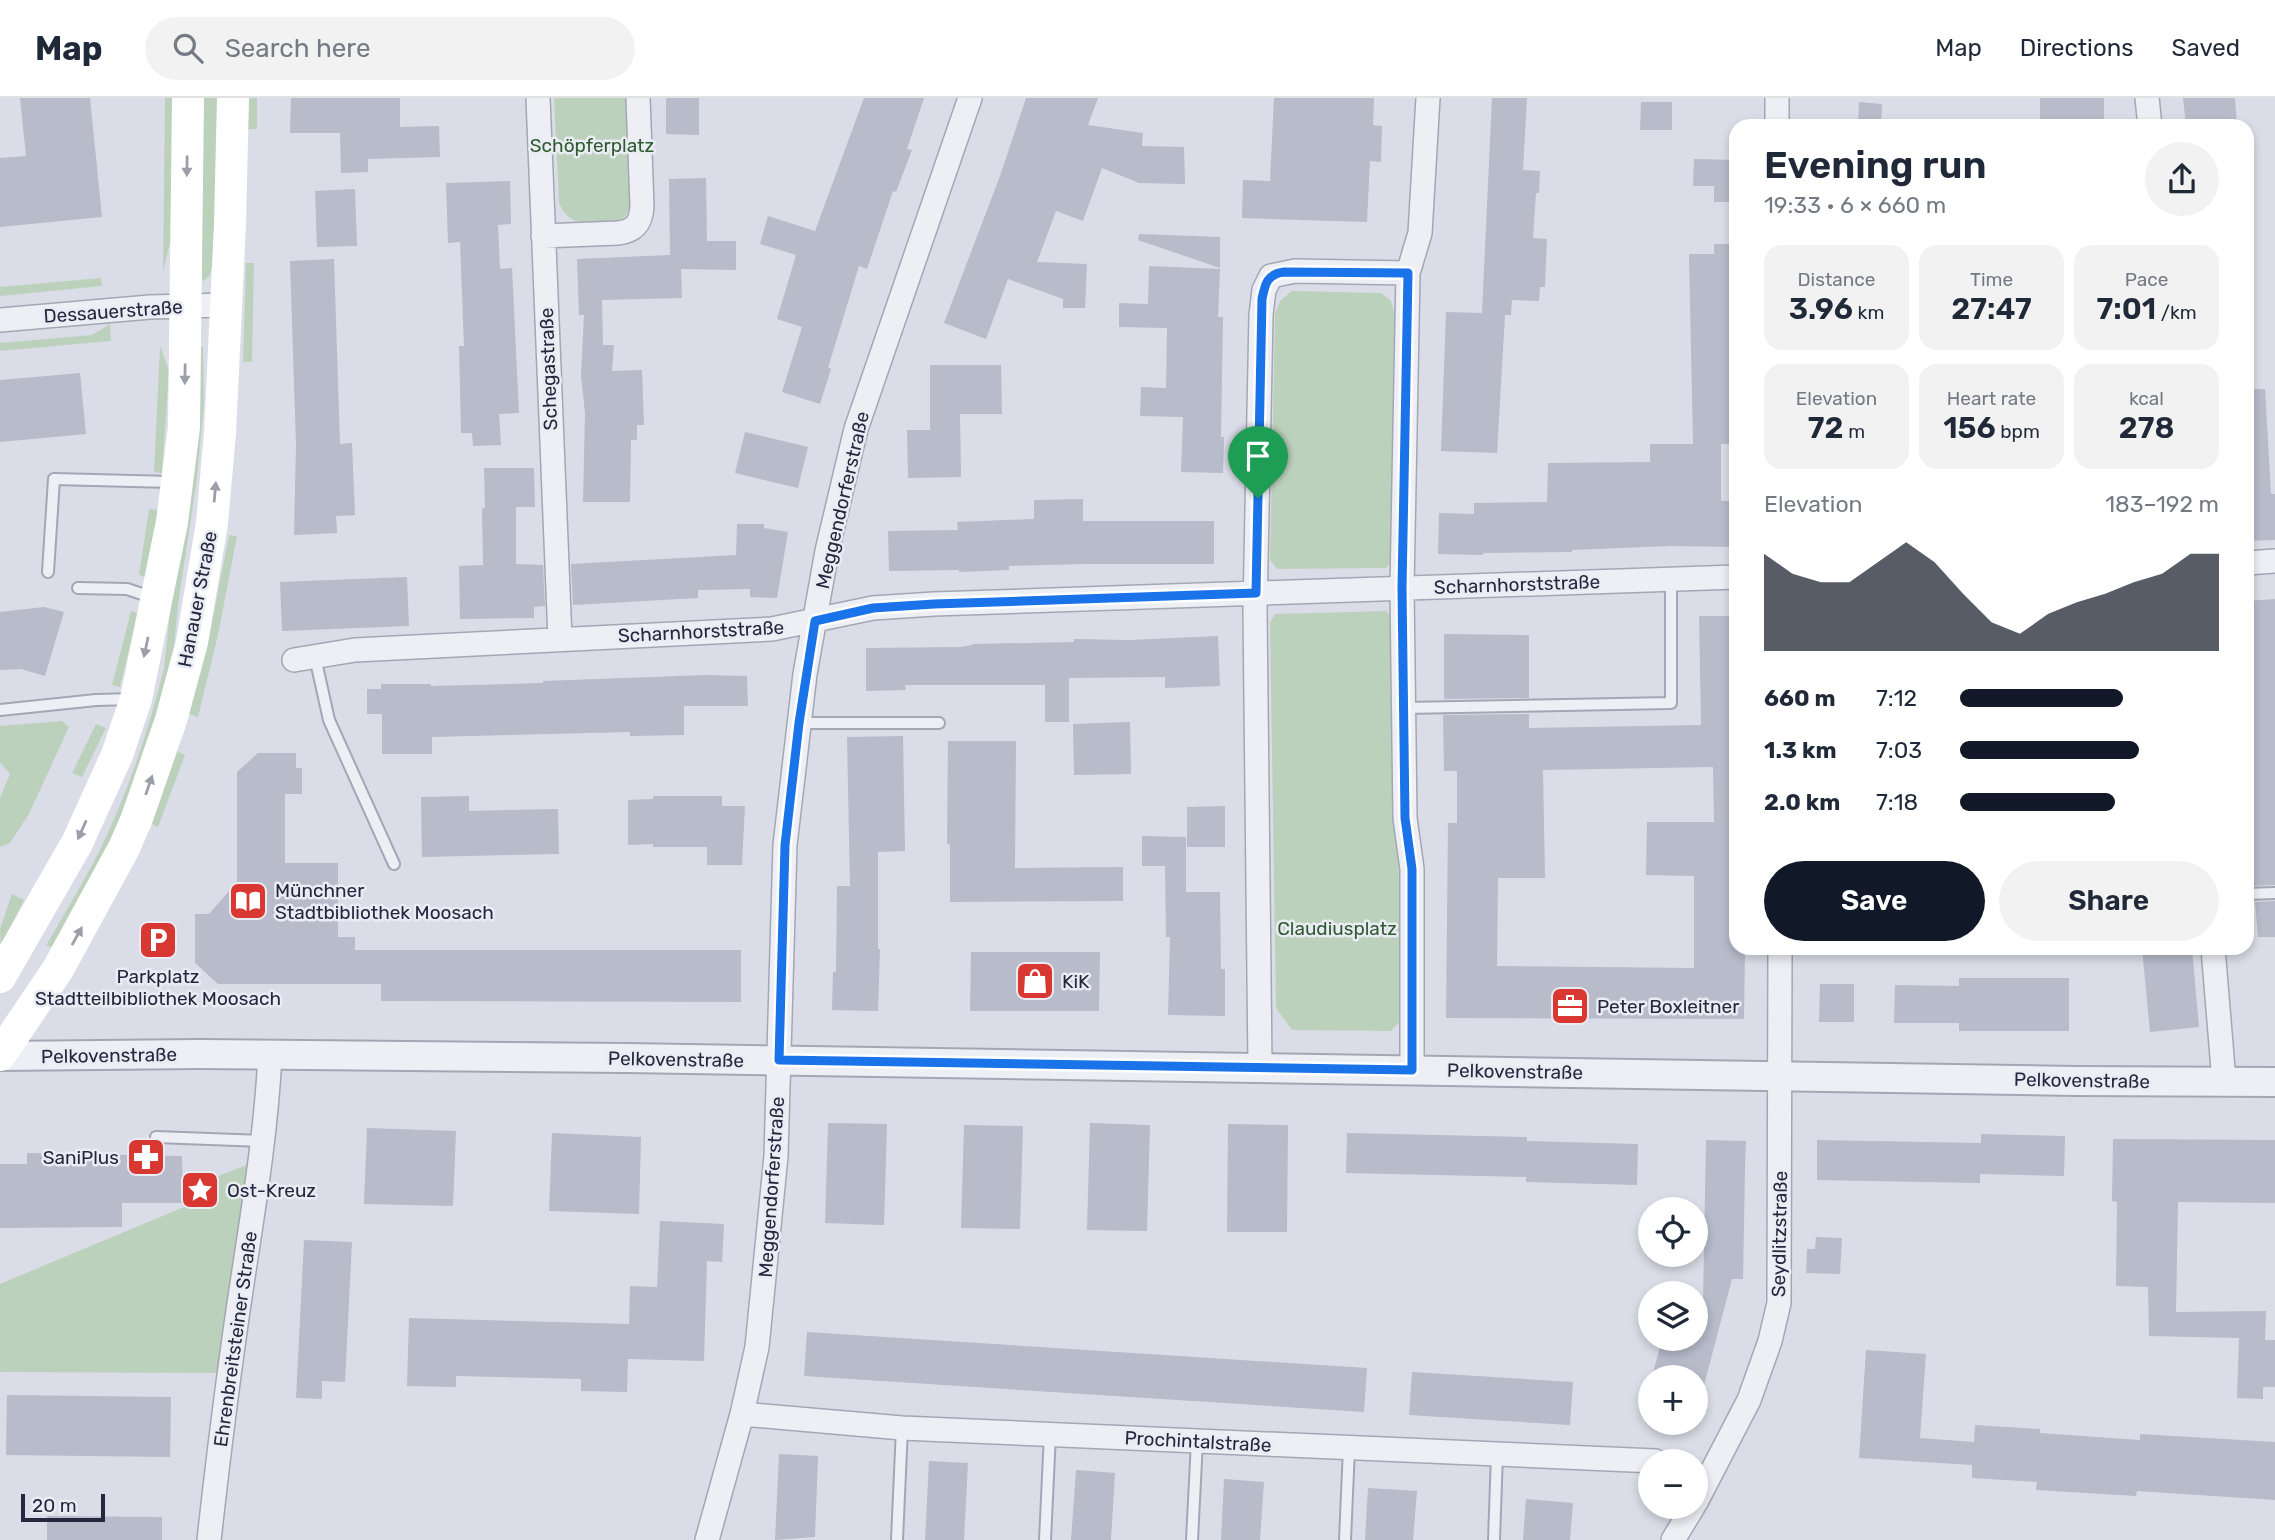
<!DOCTYPE html>
<html lang="en">
<head>
<meta charset="utf-8">
<style>
	:root { --surface:#fff; --page:#f2f2f3; --text:#1f2937; --muted:#747a83; --line:#e0e1e3; --accent:#111827 }
	body { margin:0; font-family:Rubik,sans-serif; background:var(--page); color:var(--text); height:100vh; display:flex; flex-direction:column; font-size:26px; white-space:nowrap }
	* { box-sizing:border-box; margin:0 }
	p { font-size:23px; color:var(--muted) }
	.icon { flex:none; width:38px; height:38px; fill:none; stroke:currentColor; stroke-width:2; stroke-linecap:round; stroke-linejoin:round }
	.map { position:relative; flex:1; overflow:hidden }
	.drawer { position:absolute; left:1729px; top:21px; width:525px; height:836px; display:flex; flex-direction:column; background:var(--surface); border-radius:21px; box-shadow:0 4px 10px #0003 }
	.drawer>* { flex:none }
	.fabs { position:absolute; left:1638px; top:1099px; display:grid; gap:14px }
	.fabs a { display:grid; place-items:center; width:70px; height:70px; border-radius:50%; background:var(--surface); box-shadow:0 4px 10px #0003; font-size:35px }
	.scale { position:absolute; left:21px; bottom:18px; width:84px; box-sizing:border-box; padding-left:7px; border:4px solid #24283e; border-top:0; font-size:19px; line-height:24px; white-space:nowrap; color:#24283e; -webkit-text-stroke:5px #eaecf4; paint-order:stroke }
	.pin { position:absolute; display:grid; place-items:center; width:60px; height:60px; color:#fff; margin:-72px -30px; border-radius:50% 50% 50% 0; rotate:-45deg; box-shadow:0 0 7px #0007 }
	.pin .icon { rotate:45deg }
	.round { display:grid; place-items:center; flex:none; width:74px; height:74px; border-radius:37px; background:var(--page) }
	.overview { display:flex; align-items:center; justify-content:space-between; height:119px; padding:0 35px }
	h1 { font-size:38px; font-weight:600; line-height:52px }
	.figures { display:grid; grid-template-columns:repeat(3,1fr); gap:10px; height:119px; padding:7px 35px }
	.figures div { display:grid; align-content:center; border-radius:18px; background:var(--page); text-align:center }
	.figures b { font-size:30px; font-weight:600 }
	.figures small { font-size:19px; font-weight:400 }
	.figures p { font-size:19px }
	.chart { height:196px; padding:14px 35px }
	.chart p { display:flex; justify-content:space-between }
	.chart svg { width:100%; height:126px; margin-top:7px; fill:var(--accent); opacity:.7 }
	.primary-button { display:flex; gap:14px; margin-top:auto; padding:14px 35px }
	.primary-button a { flex:1; height:80px; border-radius:42px; background:var(--accent); color:#fff; font-size:28px; font-weight:600; line-height:80px; text-align:center }
	.primary-button a+a { background:var(--page); color:var(--text) }
	ul { padding:0 35px; list-style:none; font-size:23px }
	li { display:grid; grid-template-columns:112px 84px 1fr; align-items:center; height:52px }
	li i { height:18px; border-radius:9px; background:var(--accent) }
	header { display:flex; align-items:center; gap:42px; box-sizing:border-box; height:98px; padding:0 35px; background:var(--surface); border-bottom:2px solid var(--line) }
	header strong { font-size:33px }
	nav { display:flex; gap:38px; margin-inline-start:auto; font-size:24px }
	.search { width:490px; height:63px; background:var(--page); display:flex; align-items:center; gap:18px; box-sizing:border-box; padding:0 24px; border-radius:38px; color:var(--muted); font-size:26px }
	.map>svg:first-child { display:block }
	.green { fill:#bcd1bb }
	.building { fill:#b7bbca; fill-rule:evenodd }
	.lines { fill:none; stroke-linecap:round; stroke-linejoin:round }
	.service-casing { stroke:#a3a7b4; stroke-width:14 }
	.minor-casing { stroke:#a3a7b4; stroke-width:26 }
	.tertiary-casing { stroke:#a3a7b4; stroke-width:32 }
	.service { stroke:#edeff5; stroke-width:10 }
	.minor { stroke:#edeff5; stroke-width:23 }
	.tertiary { stroke:#edeff5; stroke-width:28 }
	.secondary { stroke:#fff; stroke-width:32 }
	.oneway { fill:#9c9ea8 }
	.route-casing { stroke:#fff; stroke-width:14 }
	.route { stroke:#1a73e8; stroke-width:9 }
	.labels { text-anchor:middle; stroke-width:5; stroke-linejoin:round; paint-order:stroke }
	.park-label { font-size:19px; fill:#305a30; stroke:#eaecf4 }
	.street-label { font-size:19px; fill:#24283e; stroke:#eaecf4 }
	.poi-label { font-size:19px; fill:#24283e; stroke:#eaecf4; text-anchor:start }
</style>
</head>
<body>
<header>
<strong>Map</strong>
<div class="search"><svg class="icon" aria-label="search" viewBox="0 0 24 24"><circle cx="10" cy="10" r="6"/><path d="M15 15l6 6"/></svg>Search here</div>
<nav><a>Map</a><a>Directions</a><a>Saved</a></nav>
</header>
<div class="map">
<svg width="2275" height="1442" viewBox="0 0 2275 1442">
	<rect width="100%" height="100%" fill="#dadde7"/>
	<!-- green -->
	<path class="green" d="M165 0H173L171 141 163 173Z
		M202 0H220L216 153 210 177 204 183 200 180Z
		M248 0H257V31H248Z
		M554 0H626L630 108C628 114 626 119 620 122 613 126 581 126 574 122 566 118 562 112 559 105Z
		M246 165H254L252 264H243Z
		M101 180 102 188 0 198V189Z
		M1292 193 1381 195 1391 203 1395 218 1390 465 1386 470 1277 471 1270 462 1275 216 1280 203Z
		M110 226 111 243 0 253V245L92 237Z
		M160 248 169 273 162 375 154 374Z
		M199 248 203 249 204 305 197 380 178 507 172 571 114 739 54 849 46 848C66 812 89 776 106 739 131 685 150 627 164 570Z
		M149 411 158 412 147 479 139 477Z
		M229 437 237 438 218 537 198 619 189 616 210 535Z
		M131 513 138 515 120 589 112 587Z
		M1386 513 1393 521 1402 921 1391 933 1292 932 1276 910 1270 525 1275 516Z
		M62 623 69 629 29 716 10 745 0 749V700L10 676 0 664V628Z
		M96 626 106 630 82 679 72 675Z
		M177 653 185 657 158 729 150 725Z
		M12 796 24 802 1 848 0 831Z
		M252 1065 220 1275 0 1274V1186L184 1109 190 1089Z"/>
	<!-- building -->
	<path class="building" d="M20 0H90L102 119 0 129V60L26 58Z
		M291 0H400V29L439 28 440 59 368 61V74L341 75 340 35H290Z
		M666 0H699V37L666 36Z
		M864 0H924L907 51 912 52 896 94 893 93 867 171 859 168 828 270 831 271 820 306 782 294 802 229 777 221 796 157 760 146 768 118 815 133Z
		M1026 0H1098L1088 27 1143 35 1142 48 1184 49 1185 86 1139 85 1102 70 1083 123 1056 113 1037 164 1087 166 1085 210H1063V201L1008 181 986 241 944 225 1000 78Z
		M1274 0H1374L1373 27 1382 28 1381 64 1370 63 1367 124 1242 120 1243 82 1270 83Z
		M1492 0H1527L1523 72 1540 73 1539 95H1536L1533 140 1547 141 1545 189H1540L1539 203 1512 202 1511 217H1505L1497 355 1441 353 1446 214 1482 215Z
		M2040 0H2104V28H2040Z
		M2183 0H2235L2237 28H2186Z
		M1641 4H1672V32H1640Z
		M1859 4 1882 6 1881 28H1858Z
		M1694 61 1736 62V104H1714V88H1693Z
		M706 80 707 143H736V172L681 171 682 200 602 202 603 247H614L612 273 642 272 644 327H637V342H631L630 404H583L585 315 581 277 584 217H579L577 161 670 157 669 81Z
		M510 83 511 126 498 127 500 171 512 170 519 315 499 316 501 347 473 348 472 335H461L459 248H464L460 144 448 145 446 85Z
		M355 91 357 148 317 149 315 93Z
		M1139 136 1220 139V170L1138 142Z
		M1714 146H1736V346H1721V403H1736V449L1670 448 1572 452V454L1483 455V457L1438 456 1439 415 1474 416V405L1547 404 1548 365 1650 364V346H1693L1689 156H1714Z
		M334 161 340 346 352 345 355 417 336 418 337 435 294 437 296 347 290 163Z
		M1149 168 1220 171 1218 219H1223L1221 339H1224L1223 375 1181 374 1183 319 1140 318 1141 289 1166 290 1167 230 1119 229V205L1148 206Z
		M930 267H1001L1002 316H960L961 379 908 380 907 332H930Z
		M80 275 86 336 0 344V282Z
		M2247 291H2265L2271 396H2275V442L2247 443Z
		M745 334 808 349 798 390 735 375Z
		M484 370H534L535 409H516V466L543 467 545 508 534 509V520L460 521 459 468 483 467 482 410H485Z
		M1083 401V423H1214V466H1084L1009 468V472L959 474V472L889 473 888 433 958 432 957 424 1034 421V402Z
		M737 426H764V430L788 434 777 500 750 499V491L698 492V500L573 507 571 466 736 457Z
		M407 479 409 528 282 533 280 484Z
		M2275 501V787L2254 788 2247 689V503Z
		M44 509 64 514 45 578 21 571 0 572V514Z
		M1699 518H1736V850H1745L1744 921 1446 920 1448 725H1457V673H1444L1443 617 1529 616V630L1701 627ZM1713 669 1714 724H1647L1646 777 1694 778V870L1497 868 1498 780H1545L1543 672Z
		M1444 536 1529 537V600L1444 601Z
		M1218 538 1220 588 1165 590V579L1069 580V624H1045V587H905L906 592 866 593V550L961 549 972 547V546L1074 544V541L1130 542Z
		M705 577 747 578 748 608H684V637L630 638V634L432 639V656H382V616H367V591H381V586H431V588L543 585V583Z
		M1130 624 1131 676 1074 677 1073 626Z
		M903 638 905 753 878 754V851H880L878 913 832 912 833 874H836L837 788H850L847 639Z
		M948 643H1016L1015 770 1123 769V803L950 804V746H947Z
		M258 655H296V670H302V696H285V765H338V839H355V852H741V904L381 903V886H218L195 865V816H209L237 784V674Z
		M469 698V713L558 711 559 756 422 759 421 699Z
		M653 698H722V708H745L742 767H707V749H653V746L628 747V702L653 701Z
		M1225 708V749H1187V709Z
		M1142 738 1186 739V794H1220L1221 871H1225V918L1168 917 1170 839H1166L1165 768H1142Z
		M2275 803V839H2258L2255 804Z
		M2142 850H2192L2199 929 2150 934Z
		M971 854H1100L1099 913H970Z
		M1959 880H2069V933H1959V925H1894L1895 887 1959 888Z
		M1820 886H1854V924H1819Z
		M828 1025 887 1026 884 1127 825 1125Z
		M1090 1025 1150 1027 1147 1133 1087 1132Z
		M1228 1026 1288 1027 1287 1134H1227Z
		M964 1027 1023 1028 1020 1131 961 1130Z
		M367 1030 456 1033 453 1108 364 1106Z
		M552 1035 641 1039 639 1116 549 1113Z
		M1347 1035 1527 1039V1043L1638 1046 1637 1087 1526 1084V1079L1346 1075Z
		M1981 1036 2065 1038 2064 1078 1980 1076V1085L1817 1082V1042L1981 1045Z
		M2113 1041 2275 1042V1105L2178 1104 2176 1214 2266 1213 2265 1242H2275V1289H2263V1301L2237 1300 2239 1240 2149 1238 2148 1189 2116 1188 2117 1104 2112 1103Z
		M1706 1042 1746 1043 1745 1069 1743 1181H1732L1703 1291 1696 1290V1279H1652L1662 1241H1696V1203L1703 1205Z
		M27 1055 182 1058 183 1105H122V1129L0 1130V1066H27Z
		M660 1123 724 1126 722 1164 707 1163 704 1263 628 1261 627 1294 581 1293V1281L456 1278V1289L407 1288 409 1220 629 1226 630 1188 657 1189Z
		M1816 1139 1842 1140 1840 1176 1806 1175 1807 1151H1815Z
		M304 1142 352 1144 345 1284 322 1283V1301L296 1300Z
		M807 1234 1367 1270 1364 1314 804 1278Z
		M1866 1252 1926 1256 1920 1340 1974 1344 1975 1327 2040 1331V1335L2140 1342V1336L2275 1344V1402L2137 1393 2136 1398 2036 1392 2037 1384 1972 1380V1367L1859 1360Z
		M1412 1274 1573 1284 1570 1327 1409 1317Z
		M7 1297 171 1299 170 1359 6 1357Z
		M779 1356 818 1358 815 1439 775 1442Z
		M929 1363 968 1365 964 1442H925Z
		M1076 1372 1115 1375 1111 1442H1071Z
		M1224 1381 1264 1384 1260 1442H1221Z
		M1368 1390 1417 1393 1413 1442H1365Z
		M1526 1401 1573 1405 1570 1442H1523Z
		M47 1418 162 1419V1442H47Z"/>
	<g class="lines">
		<defs>
			<path id="service" d="M48 474 54 381 172 384
				M78 490 127 491 154 500
				M315 559 329 622 394 766
				M1404 610 1671 605V481
				M0 612 96 602 133 601
				M799 625H939
				M2247 796 2275 795
				M156 1039 263 1043
				M897 1442 902 1330
				M1045 1442 1050 1336
				M1192 1442 1197 1343
				M1345 1442 1349 1350
				M1494 1442 1497 1356"/>
			<path id="minor" d="M538 0 560 541
				M2147 0 2150 28
				M1777 28V0
				M543 138 618 135C635 133 641 125 642 108L638 0
				M1408 175 1420 135 1428 0
				M0 222 150 209 226 207
				M2247 465 2275 463
				M294 562 355 552 772 531 873 510 934 506 1736 479
				M2213 850 2224 983
				M1260 969 1255 511 1261 217 1264 192 1271 178 1295 173 1408 175 1402 490 1405 720 1412 771V972
				M742 1316 902 1330 1655 1363
				M1696 1404 1749 1302 1770 1243 1779 1205 1780 850
				M209 1442C218 1361 228 1280 240 1199 252 1119 266 1038 270 957
				M707 1442 742 1316 757 1249 776 1058 785 747 805 576 827 453 856 331 970 0
				M1673 1442 1693 1409"/>
			<path id="tertiary" d="M0 958 198 956 627 960 2076 983 2275 984"/>
		</defs>
		<!-- service casing -->
		<use href="#service" class="service-casing"/>
		<!-- minor casing -->
		<use href="#minor" class="minor-casing"/>
		<!-- tertiary casing -->
		<use href="#tertiary" class="tertiary-casing"/>
		<!-- service -->
		<use href="#service" class="service"/>
		<!-- minor -->
		<use href="#minor" class="minor"/>
		<!-- tertiary -->
		<use href="#tertiary" class="tertiary"/>
		<!-- secondary -->
		<path class="secondary" d="M0 879 77 745 117 657 136 601 172 424 184 329 188 0
			M0 957 58 871 124 750 137 720 171 622 192 544 212 425 220 335 230 126 233 0"/>
	</g>
	<!-- one-way arrows -->
	<defs><path id="oneway-solid" d="M-6-.8H1V-3.2L6.5 0L1 3.2V.8H-6Z" transform="scale(1.75)"/></defs>
	<g class="oneway">
		<use href="#oneway-solid" transform="translate(187 68) rotate(91)"/>
		<use href="#oneway-solid" transform="translate(185 276) rotate(91)"/>
		<use href="#oneway-solid" transform="translate(215 394) rotate(-85)"/>
		<use href="#oneway-solid" transform="translate(146 549) rotate(102)"/>
		<use href="#oneway-solid" transform="translate(149 687) rotate(-71)"/>
		<use href="#oneway-solid" transform="translate(82 732) rotate(114)"/>
		<use href="#oneway-solid" transform="translate(77 838) rotate(-61)"/>
	</g>
	<g class="lines">
		<defs>
			<path id="route" d="M1284 174 1408 175 1402 490 1405 720 1412 771V972L779 962 785 747 799 625 815 523 873 510 934 506 1256 495 1262 201C1265 186 1267 176 1284 174Z"/>
		</defs>
		<!-- route casing -->
		<use href="#route" class="route-casing"/>
		<!-- route -->
		<use href="#route" class="route"/>
	</g>
	<!-- icons -->
	<defs>
		<symbol id="library-square" viewBox="-11 -11 22 22"><rect x="-9" y="-9" width="18" height="18" rx="4" fill="#d93832" stroke="#eaecf4"/><path d="M-6-4Q-3-5.5-.7-3.5V5Q-3 3-6 4ZM6-4Q3-5.5 .7-3.5V5Q3 3 6 4Z" fill="#fff"/></symbol>
		<symbol id="parking-square" viewBox="-11 -11 22 22"><rect x="-9" y="-9" width="18" height="18" rx="4" fill="#d93832" stroke="#eaecf4"/><path d="M-3.5-5.5H1a3.5 3.5 0 0 1 0 7H-1V5.5H-3.5ZM-1-3.4V-.6H.8a1.4 1.4 0 0 0 0-2.8Z" fill="#fff"/></symbol>
		<symbol id="shop-square" viewBox="-11 -11 22 22"><rect x="-9" y="-9" width="18" height="18" rx="4" fill="#d93832" stroke="#eaecf4"/><path d="M-5-2.5h2.3a2.7 3.5 0 0 1 5.4 0H5L5.5 6h-11ZM-1.5-2.5h3a1.5 2.3 0 0 0-3 0Z" fill="#fff"/></symbol>
		<symbol id="office-square" viewBox="-11 -11 22 22"><rect x="-9" y="-9" width="18" height="18" rx="4" fill="#d93832" stroke="#eaecf4"/><path d="M-6-3h4V-5.5h4V-3h4V5H-6ZM-1-4.5V-3h2v-1.5ZM-6 0V1H6V0Z" fill="#fff"/></symbol>
		<symbol id="pharmacy-square" viewBox="-11 -11 22 22"><rect x="-9" y="-9" width="18" height="18" rx="4" fill="#d93832" stroke="#eaecf4"/><path d="M-2-6h4v4h4v4h-4v4h-4v-4h-4v-4h4Z" fill="#fff"/></symbol>
		<symbol id="sight-square" viewBox="-11 -11 22 22"><rect x="-9" y="-9" width="18" height="18" rx="4" fill="#d93832" stroke="#eaecf4"/><path d="M0-6L1.8-2.2L6-1.7L2.9 1.2L3.7 5.4L0 3.3L-3.7 5.4L-2.9 1.2L-6-1.7L-1.8-2.2Z" fill="#fff"/></symbol>
	</defs>
	<g fill-rule="evenodd">
		<use href="#library-square" x="226" y="781" width="44" height="44"/>
		<use href="#parking-square" x="136" y="820" width="44" height="44"/>
		<use href="#shop-square" x="1013" y="861" width="44" height="44"/>
		<use href="#office-square" x="1548" y="886" width="44" height="44"/>
		<use href="#pharmacy-square" x="124" y="1037" width="44" height="44"/>
		<use href="#sight-square" x="178" y="1070" width="44" height="44"/>
	</g>
	<g class="labels">
		<!-- park labels -->
		<g class="park-label">
			<text x="592" y="54">Schöpferplatz</text>
			<text x="1337" y="837">Claudiusplatz</text>
		</g>
		<!-- street labels -->
		<g class="street-label">
			<text transform="translate(113 213) rotate(-4)" y="7">Dessauerstraße</text>
			<text transform="translate(548 271) rotate(-92)" y="7">Schegastraße</text>
			<text transform="translate(842 402) rotate(-77)" y="7">Meggendorferstraße</text>
			<text transform="translate(1517 486) rotate(-2)" y="7">Scharnhorststraße</text>
			<text transform="translate(197 501) rotate(-79)" y="7">Hanauer Straße</text>
			<text transform="translate(701 533) rotate(-3)" y="7">Scharnhorststraße</text>
			<text transform="translate(109 957) rotate(-1)" y="7">Pelkovenstraße</text>
			<text transform="translate(676 961) rotate(1)" y="7">Pelkovenstraße</text>
			<text transform="translate(1515 973) rotate(1)" y="7">Pelkovenstraße</text>
			<text transform="translate(2082 982) rotate(1)" y="7">Pelkovenstraße</text>
			<text transform="translate(771 1089) rotate(-86)" y="7">Meggendorferstraße</text>
			<text transform="translate(1779 1136) rotate(-89)" y="7">Seydlitzstraße</text>
			<text transform="translate(235 1241) rotate(-82)" y="7">Ehrenbreitsteiner Straße</text>
			<text transform="translate(1198 1343) rotate(3)" y="7">Prochintalstraße</text>
		</g>
		<!-- poi labels -->
		<g class="poi-label">
			<text x="275" y="799">Münchner<tspan x="275" dy="22">Stadtbibliothek Moosach</tspan></text>
			<text x="158" y="885" text-anchor="middle">Parkplatz<tspan x="158" dy="22">Stadtteilbibliothek Moosach</tspan></text>
			<text x="1062" y="890">KiK</text>
			<text x="1597" y="915">Peter Boxleitner</text>
			<text x="119" y="1066" text-anchor="end">SaniPlus</text>
			<text x="227" y="1099">Ost-Kreuz</text>
		</g>
	</g>
</svg>
<div class="fabs">
<a><svg class="icon" aria-label="locate" viewBox="0 0 24 24"><circle cx="12" cy="12" r="6"/><path d="M12 2v4M12 18v4M2 12h4M18 12h4"/></svg></a>
<a><svg class="icon" aria-label="layers" viewBox="0 0 24 24"><path d="M12 4l9 5-9 5-9-5zM3 14l9 5 9-5"/></svg></a>
<a>+</a>
<a>−</a>
</div>
<div class="scale">20 m</div>
<div class="pin" style="left:1258px;top:400px;background:#1e9e55"><svg class="icon" aria-label="arrive" viewBox="0 0 24 24"><path d="M6 21V4h12l-3 4 3 4H6"/></svg></div>
<section class="drawer">
<div class="overview"><div><h1>Evening run</h1><p>19:33 · 6 × 660 m</p></div><a class="round"><svg class="icon" aria-label="share" viewBox="0 0 24 24"><path d="M12 15V3M7 8l5-5 5 5M5 13v7h14v-7"/></svg></a></div>
<div class="figures">
<div><p>Distance</p><b>3.96<small> km</small></b></div>
<div><p>Time</p><b>27:47</b></div>
<div><p>Pace</p><b>7:01<small> /km</small></b></div>
</div>
<div class="figures">
<div><p>Elevation</p><b>72<small> m</small></b></div>
<div><p>Heart rate</p><b>156<small> bpm</small></b></div>
<div><p>kcal</p><b>278</b></div>
</div>
<div class="chart"><p><span>Elevation</span>183–192 m</p>
<svg viewBox="0 0 160 44" preserveAspectRatio="none"><path d="M0 44V10L10 17L20 20L30 20L40 13L50 6L60 13L70 24L80 34L90 38L100 31L110 27L120 24L130 20L140 17L150 10L160 10V44z"/></svg>
</div>
<ul>
<li><b>660 m</b>7:12<i style="width:63%"></i></li>
<li><b>1.3 km</b>7:03<i style="width:69%"></i></li>
<li><b>2.0 km</b>7:18<i style="width:60%"></i></li>
</ul>
<div class="primary-button"><a>Save</a><a>Share</a></div>
</section>
</div>
</body>
</html>
